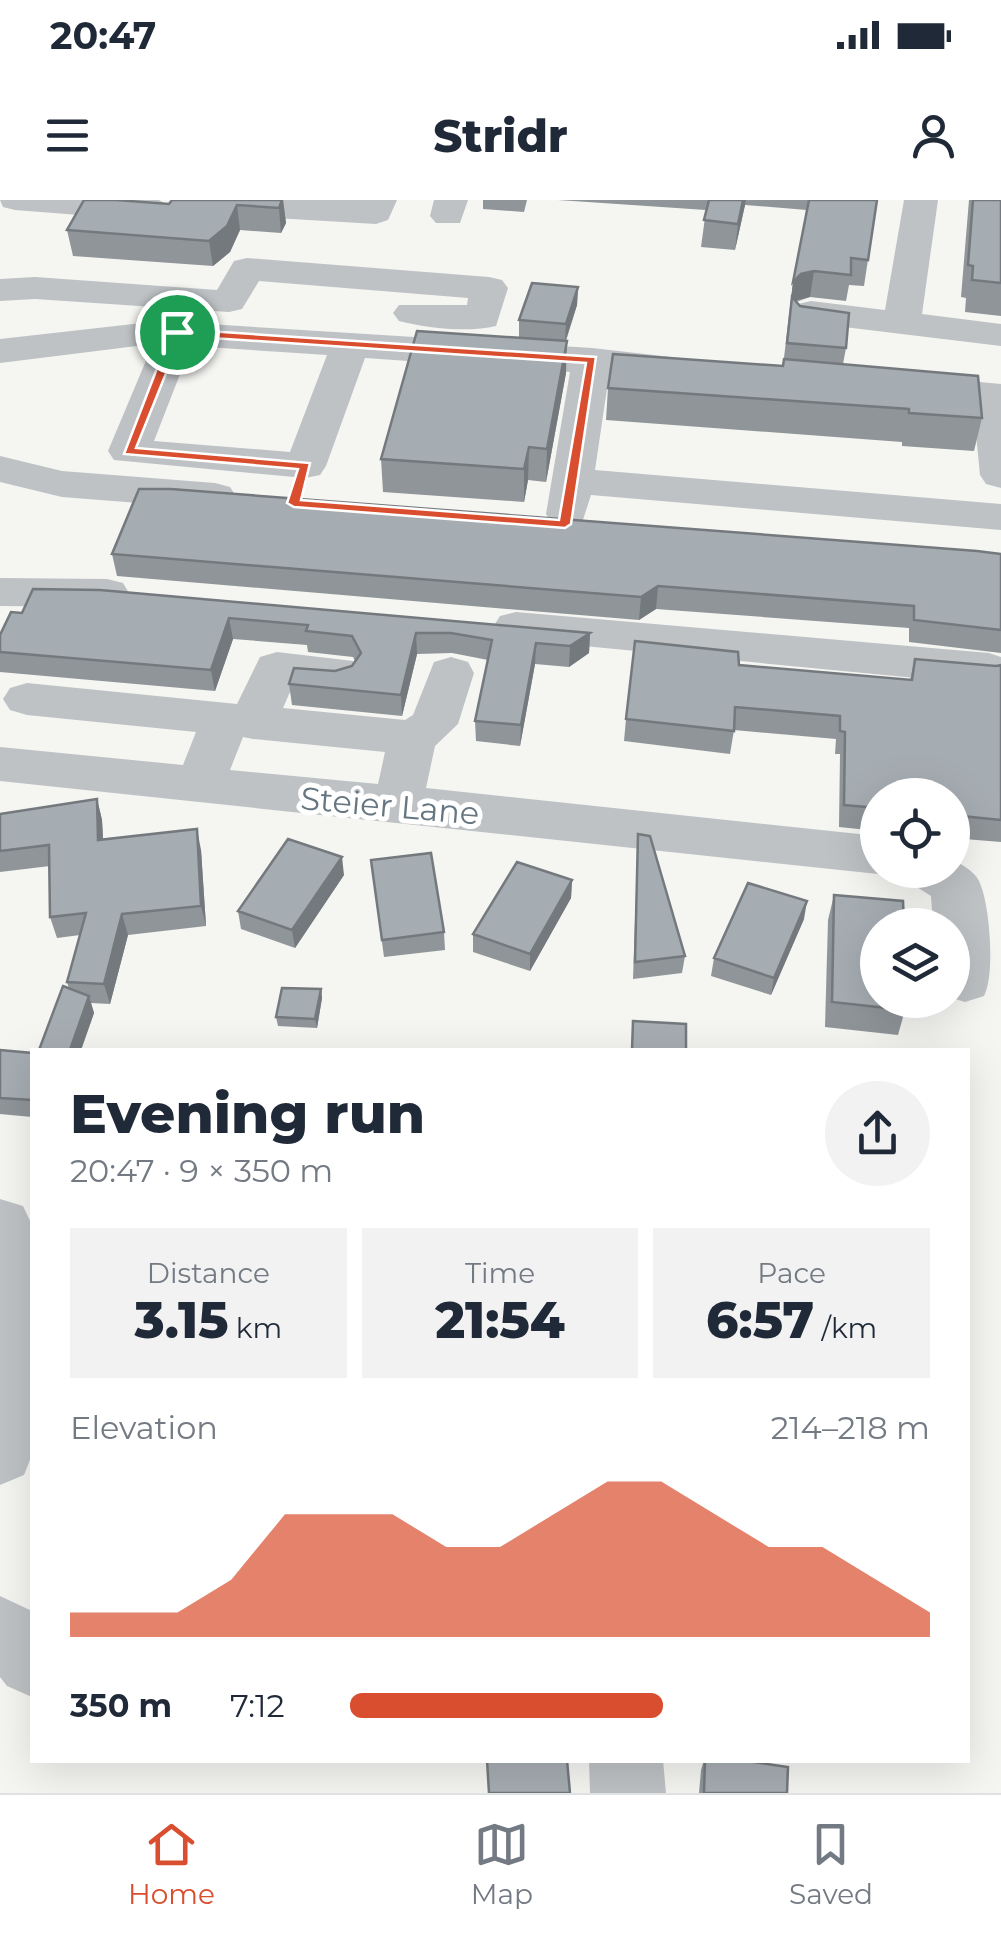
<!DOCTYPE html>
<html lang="en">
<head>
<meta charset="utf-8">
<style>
	:root { --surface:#fff; --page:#f2f2f3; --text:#1f2937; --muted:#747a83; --line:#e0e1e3; --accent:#d94e2e }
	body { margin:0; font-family:Montserrat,sans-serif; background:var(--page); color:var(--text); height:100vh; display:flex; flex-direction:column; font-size:38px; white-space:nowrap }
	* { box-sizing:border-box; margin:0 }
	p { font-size:32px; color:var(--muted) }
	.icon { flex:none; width:55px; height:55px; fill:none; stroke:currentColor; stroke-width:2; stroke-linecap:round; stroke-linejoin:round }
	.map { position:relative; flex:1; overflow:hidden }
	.side { position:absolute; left:30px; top:848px; width:940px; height:715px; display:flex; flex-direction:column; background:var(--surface); border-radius:0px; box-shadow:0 10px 40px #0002 }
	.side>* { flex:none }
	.tools { position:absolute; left:860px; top:578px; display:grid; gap:20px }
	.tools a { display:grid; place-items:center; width:110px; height:110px; border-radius:50%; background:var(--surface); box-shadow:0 10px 40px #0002; font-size:50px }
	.pin { position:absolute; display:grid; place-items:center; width:85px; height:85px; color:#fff; margin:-42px; border:5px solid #fff; border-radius:50%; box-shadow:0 2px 10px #0007 }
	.round { display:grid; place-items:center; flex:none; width:105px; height:105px; border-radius:52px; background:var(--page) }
	.headline { display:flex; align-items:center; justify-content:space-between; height:170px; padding:0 40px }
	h1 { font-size:55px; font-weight:800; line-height:75px }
	.figures { display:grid; grid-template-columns:repeat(3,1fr); gap:15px; height:170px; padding:10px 40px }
	.figures div { display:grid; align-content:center; border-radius:0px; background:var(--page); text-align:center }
	.figures b { font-size:50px; font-weight:800 }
	.figures small { font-size:28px; font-weight:400 }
	.figures p { font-size:28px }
	.chart { height:280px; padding:20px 40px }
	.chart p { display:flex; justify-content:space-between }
	.chart svg { width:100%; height:180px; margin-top:10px; fill:var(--accent); opacity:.7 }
	ul { padding:0 40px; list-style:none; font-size:32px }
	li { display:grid; grid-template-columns:160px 120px 1fr; align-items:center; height:75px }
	li i { height:25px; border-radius:12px; background:var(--accent) }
	.status { display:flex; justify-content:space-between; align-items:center; height:70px; padding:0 50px; background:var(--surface); direction:ltr }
	.status svg { height:28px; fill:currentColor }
	header { display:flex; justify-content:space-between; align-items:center; height:130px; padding:0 40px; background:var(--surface); font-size:45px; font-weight:800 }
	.menu { display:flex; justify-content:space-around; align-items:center; height:140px; border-top:2px solid var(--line); background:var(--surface); font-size:28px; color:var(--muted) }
	.menu a { display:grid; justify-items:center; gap:5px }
	.menu .current { color:var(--accent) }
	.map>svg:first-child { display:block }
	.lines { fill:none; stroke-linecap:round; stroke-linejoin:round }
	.minor { fill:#bec2c5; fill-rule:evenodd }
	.wall { fill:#8f9599 }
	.shaded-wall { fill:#74797d }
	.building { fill:#a6adb2; stroke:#74797d; stroke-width:2.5 }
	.route { fill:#d94e2e; stroke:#fff; stroke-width:2.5; fill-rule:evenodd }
	.labels { text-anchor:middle; stroke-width:10; stroke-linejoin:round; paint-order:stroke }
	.street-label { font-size:32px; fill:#667681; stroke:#fff }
</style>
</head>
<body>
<div class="status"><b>20:47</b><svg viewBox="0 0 49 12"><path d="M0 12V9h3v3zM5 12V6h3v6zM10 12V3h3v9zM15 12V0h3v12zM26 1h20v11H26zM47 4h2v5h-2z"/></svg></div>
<header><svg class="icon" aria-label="menu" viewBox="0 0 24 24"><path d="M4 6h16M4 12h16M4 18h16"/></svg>Stridr<svg class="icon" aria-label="person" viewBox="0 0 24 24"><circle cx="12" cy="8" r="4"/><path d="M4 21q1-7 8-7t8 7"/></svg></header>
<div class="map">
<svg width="1001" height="1593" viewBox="0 0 1001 1593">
	<rect width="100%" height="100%" fill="#f5f5f2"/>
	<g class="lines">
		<!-- minor -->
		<path class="minor" d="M0 0H159L175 10 169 17 157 21 15 10 3 7Z
			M194 0H397L388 20 376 24 209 14 197 11 192 4Z
			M434 0H468L460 23H436L430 16Z
			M904 0H938L922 114 1001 124V146L811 123 798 120 792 112 798 104 811 101 885 110Z
			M247 58 489 77 502 80 508 88 496 126C468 133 427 128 399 121L393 113 399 105H467L468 98 259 81 242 109 229 112 35 99 0 101V79L35 77 217 90 234 61Z
			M160 121 592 148 698 160 704 168 698 176 684 180 609 175 595 270 1001 304V330L591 295 582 323 567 327 552 323 546 314 570 172 365 158 326 266 320 275 305 278 114 260 108 251 153 144 0 163V139ZM191 146 327 155 290 252 154 241Z
			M905 175 1001 184V288L986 284 980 275 973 204 891 195 885 187 891 179Z
			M0 256 62 271 215 283 230 287 236 296 230 305 215 309 62 297 0 282Z
			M0 378 107 379 123 383 129 393 123 403 107 407 0 406Z
			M516 412 989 453 1001 457V481L989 485 500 438 493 427 500 416Z
			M277 452 353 461 359 472 353 483 336 488 293 485 283 508 405 520 413 515 434 462 451 457 468 462 474 473 458 524 435 546 426 588 878 636V670H891L878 674 0 581V547L183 565 196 532 27 515 10 510 3 499 10 488 27 483 237 504 260 457ZM243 537 253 539 385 552 378 584 230 570Z
			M952 659C964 666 977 672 981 686 990 709 995 775 984 796L965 802 952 798V725H933L931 696 912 684 904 670H952Z
			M0 999 23 1006 32 1025V1255L24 1275 0 1285Z
			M0 1396 32 1411V1497L7 1486 0 1477Z
			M589 1560H663L666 1593H590Z"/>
	</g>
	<!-- wall -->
	<path class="wall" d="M172 0H283L286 23 281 33 240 30 230 52 213 66 73 56 67 30 169 4Z
		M483 0H527L524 12 483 9Z
		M558 0H877L864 86 849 85 846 101 810 97 796 102 846 148 843 164 982 218 974 251 902 246V242L606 220 608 188 783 166 793 82 807 10 745 5 735 50 701 47 706 10Z
		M969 0H1001V116L965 112 966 98 961 97Z
		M578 87 577 105 566 141V173L546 282 528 280 524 302 383 292 381 259 519 138V120Z
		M112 354H1001V453L909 442V428L656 409 639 420 117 376Z
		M33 389 590 433 589 453 569 467 535 464 520 546 476 541 475 521 488 460 452 453 417 454 402 516 292 505 289 484 352 466 355 461 353 457 308 452 307 445 233 439 215 491 0 472V435L22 413Z
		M915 459 996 466 1001 465V642L952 638V595H878V631L839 627 840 554H835L836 539 734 530 730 554 624 541 626 519 739 465 910 480Z
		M97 599 102 620 103 639 201 650 206 726 128 735 110 804 91 803 94 813 81 850H39L69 789 67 782 80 735 57 738 50 717V666L0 672V614Z
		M638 634 685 756 682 773 633 779Z
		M371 660 444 732 445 750 384 757Z
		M344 675 295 748 241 729 238 711Z
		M572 680 571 698 530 771 473 752V734Z
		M834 695 905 810 898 835 825 827 828 720Z
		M804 719 771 795 711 776 714 758Z
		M321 789 322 798 317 828 278 826 276 817Z
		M0 850 32 853V917L0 914Z
		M704 1560H740L787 1593H699L701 1570Z"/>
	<!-- shaded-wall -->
	<path class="shaded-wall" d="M282 0H283L286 23 281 33 279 8Z
		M743 0H746L745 5 735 50 738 24Z
		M237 5 240 30 230 52 213 66 209 41Z
		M814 71 810 97 797 100 790 108 792 97 790 109 793 82 801 74Z
		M578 87 577 105 565 142 566 124Z
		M567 141 566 173 546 282 547 249Z
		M529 247 528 280 524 302V269Z
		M658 386 656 409 639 420 641 397Z
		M229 418 233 439 215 491 211 470Z
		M416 433 417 454 402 516 401 495Z
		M590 433 589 453 569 467 570 446Z
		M536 443 535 464 520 546 521 525Z
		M97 599 102 620 104 660 98 640Z
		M197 629 201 650 206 726 201 706Z
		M342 657 344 675 295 748 292 730Z
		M572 680 571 698 530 771V754Z
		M807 701 804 719 771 795 774 778Z
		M122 714 128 735 110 804 104 784Z
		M321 789 322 798 317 828 315 819Z
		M89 796 94 813 81 850H70Z"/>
	<!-- building -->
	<path class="building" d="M84 0H116L169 4 172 0H282L279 8 237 5 227 26 209 41 67 30Z
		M709 0H743L738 24 704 20Z
		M809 0H877L868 60 851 58V75L814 71 801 74 793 82Z
		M973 0H1001V83L972 80 973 66 968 65Z
		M532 83 578 87 566 124 519 120Z
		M792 97 800 106 849 113 846 148 787 143Z
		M417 131 567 141 547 249 529 247 524 269 381 259Z
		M613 154 783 166 784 159 978 176 982 218 909 213V209L608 188Z
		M139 289H171L977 351 1001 354V430L914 420V406L658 386 641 397 112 354Z
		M33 389 100 390 590 433 570 446 536 443 521 525 475 521 492 440 451 433H416L401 495 289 484 294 468 335 471 352 466 361 453 352 436 306 431 308 425 229 418 211 470 0 452V435L11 412 22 413Z
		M635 441 738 452 739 465 912 480 915 459 996 466 1001 465V620L952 615V595H878V608L844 605 845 532 840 531V516L735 507 734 531 626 519Z
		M97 599 98 640 197 629 201 706 122 714 104 784 67 782 86 713 50 717 49 645 0 651V614Z
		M638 634 650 636 685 756 635 762Z
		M288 639 342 657 292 730 238 711Z
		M431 653 444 732 382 740 371 660Z
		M517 662 572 680 530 754 473 734Z
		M748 683 807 701 774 778 714 758Z
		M834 695 903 701 904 725H878V800H905V810L832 802Z
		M63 786 89 796 70 850H39Z
		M282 788 321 789 315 819 276 817Z
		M633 821 686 824V850H632Z
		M0 850 32 853V900L0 898Z
		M487 1560H567L570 1593H489Z
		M705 1560H740L788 1567 787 1593H704Z"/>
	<!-- route -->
	<path class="route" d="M177 129 596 157 571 324 565 328 294 307 287 303 298 269 124 254 171 132ZM181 136 586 163 559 320 301 300 310 263 136 248Z"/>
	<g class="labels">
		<!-- street labels -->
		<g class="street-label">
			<text transform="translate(390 606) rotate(5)" y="11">Steier Lane</text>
		</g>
	</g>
</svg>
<div class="tools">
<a><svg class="icon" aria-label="locate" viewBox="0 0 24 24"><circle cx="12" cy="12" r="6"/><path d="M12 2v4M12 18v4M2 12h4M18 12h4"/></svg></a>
<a><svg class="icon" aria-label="layers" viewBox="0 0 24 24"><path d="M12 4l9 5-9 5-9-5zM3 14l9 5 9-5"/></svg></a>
</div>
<div class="pin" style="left:177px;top:132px;background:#1e9e55"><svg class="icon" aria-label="arrive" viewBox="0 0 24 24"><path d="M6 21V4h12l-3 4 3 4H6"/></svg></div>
<section class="side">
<div class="headline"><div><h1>Evening run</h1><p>20:47 · 9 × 350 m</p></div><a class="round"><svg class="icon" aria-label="share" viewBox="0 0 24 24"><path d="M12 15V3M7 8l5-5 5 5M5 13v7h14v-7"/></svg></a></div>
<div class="figures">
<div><p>Distance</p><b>3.15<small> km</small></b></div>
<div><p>Time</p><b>21:54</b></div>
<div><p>Pace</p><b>6:57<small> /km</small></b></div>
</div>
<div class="chart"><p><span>Elevation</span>214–218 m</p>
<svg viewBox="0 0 160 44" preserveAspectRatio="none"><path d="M0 44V38L10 38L20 38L30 30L40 14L50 14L60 14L70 22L80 22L90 14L100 6L110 6L120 14L130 22L140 22L150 30L160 38V44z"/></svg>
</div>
<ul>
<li><b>350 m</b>7:12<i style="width:54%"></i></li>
</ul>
</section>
</div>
<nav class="menu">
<a class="current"><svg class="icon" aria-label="home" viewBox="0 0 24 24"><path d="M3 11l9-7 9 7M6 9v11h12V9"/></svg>Home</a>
<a><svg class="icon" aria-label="map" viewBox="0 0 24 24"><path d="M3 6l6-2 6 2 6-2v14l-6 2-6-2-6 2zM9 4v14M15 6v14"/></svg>Map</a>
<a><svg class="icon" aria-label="saved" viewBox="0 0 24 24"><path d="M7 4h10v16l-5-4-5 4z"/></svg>Saved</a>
</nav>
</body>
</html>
